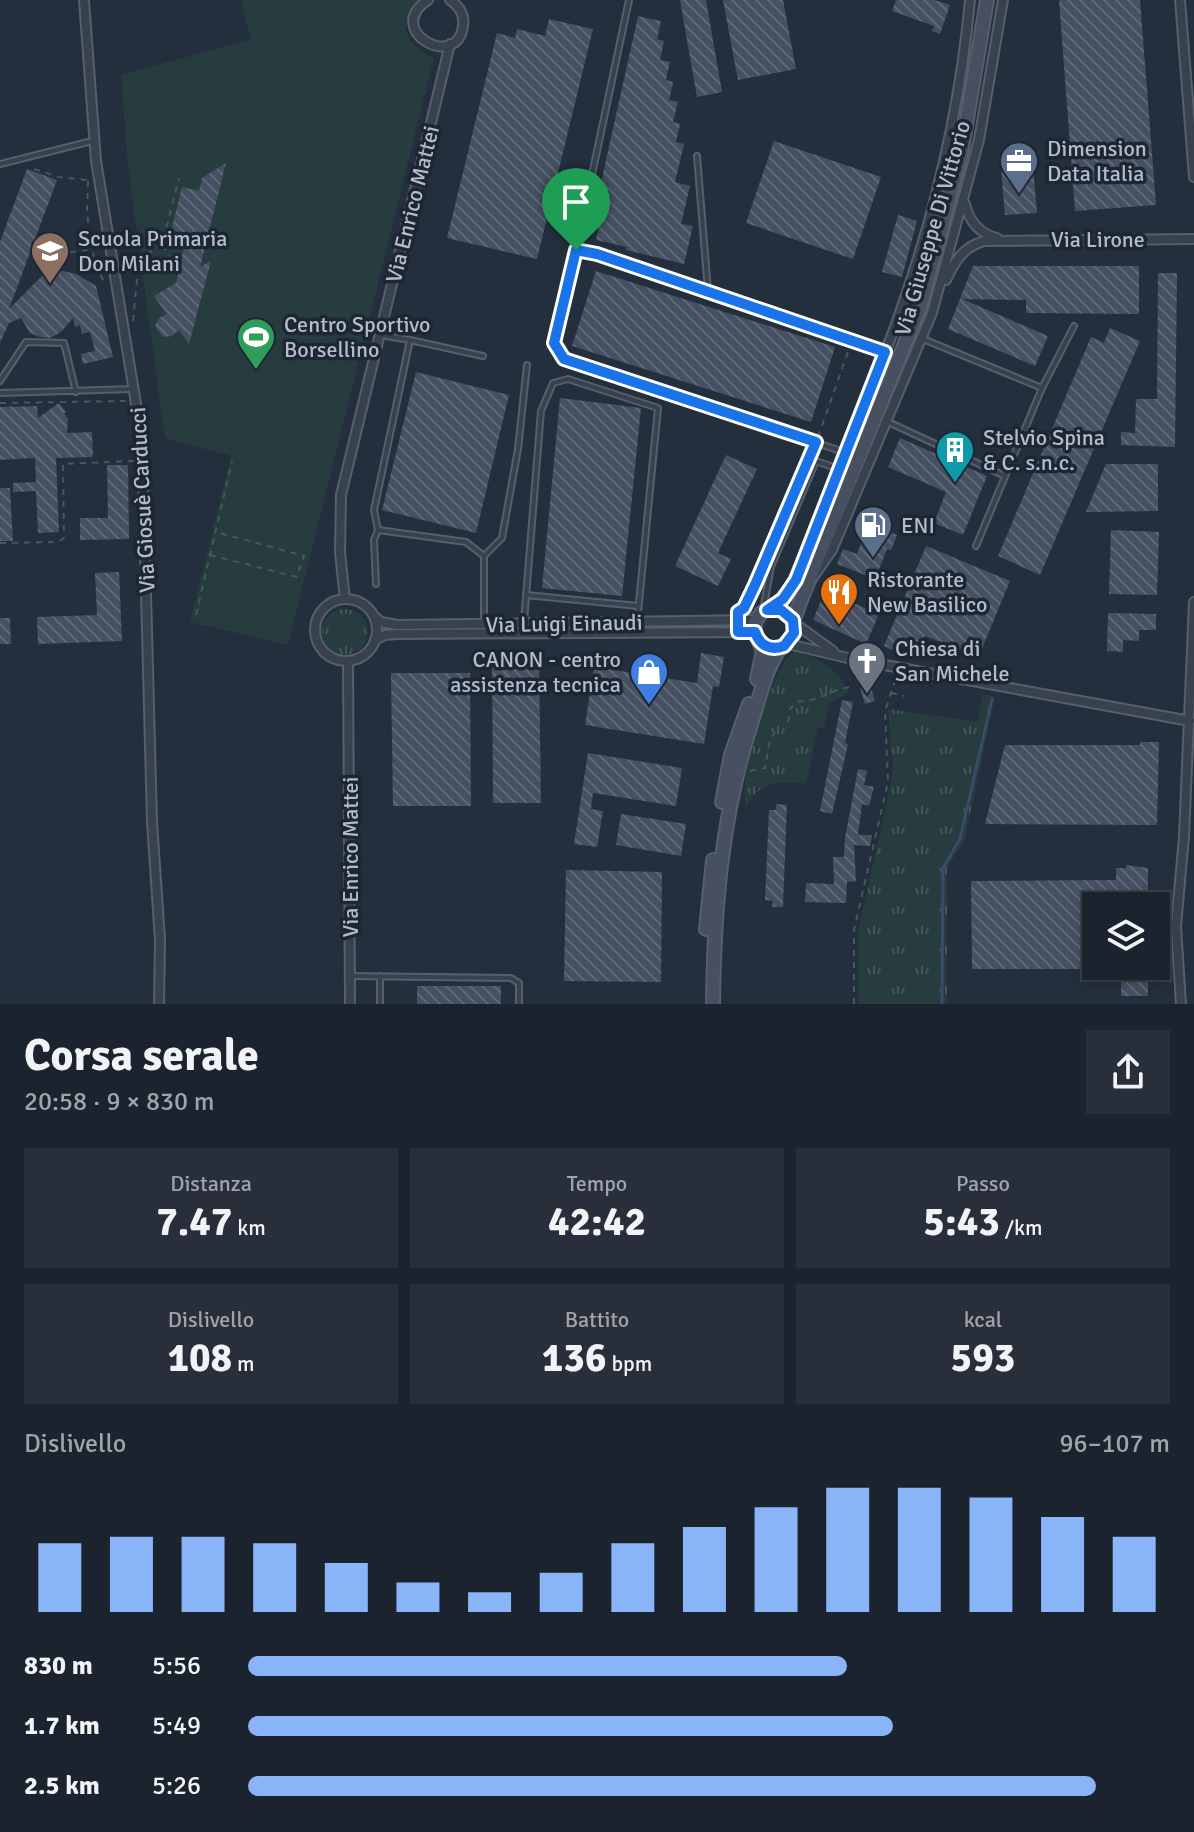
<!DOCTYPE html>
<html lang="it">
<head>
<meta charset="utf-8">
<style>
	:root { --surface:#1b232e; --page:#282f3a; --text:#f1f3f6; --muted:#a0a4aa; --line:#39404a; --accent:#8ab4f8 }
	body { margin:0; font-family:Signika,sans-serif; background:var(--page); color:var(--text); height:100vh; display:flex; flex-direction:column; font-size:30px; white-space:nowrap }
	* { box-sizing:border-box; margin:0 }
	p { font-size:26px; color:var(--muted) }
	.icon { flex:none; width:44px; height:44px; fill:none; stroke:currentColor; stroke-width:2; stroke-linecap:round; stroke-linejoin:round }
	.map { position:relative; height:1004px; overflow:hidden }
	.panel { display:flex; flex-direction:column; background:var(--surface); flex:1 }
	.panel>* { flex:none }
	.fabs { position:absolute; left:1082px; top:892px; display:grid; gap:16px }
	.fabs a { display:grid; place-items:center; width:88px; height:88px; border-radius:0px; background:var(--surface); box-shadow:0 4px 12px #0003,0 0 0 2px var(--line); font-size:40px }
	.pin { position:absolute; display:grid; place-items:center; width:68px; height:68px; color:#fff; margin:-82px -34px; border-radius:50% 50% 50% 0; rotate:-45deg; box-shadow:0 0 8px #0007 }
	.pin .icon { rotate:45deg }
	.round { display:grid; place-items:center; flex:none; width:84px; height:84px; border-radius:0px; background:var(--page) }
	.summary { display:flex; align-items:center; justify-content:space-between; height:136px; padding:0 24px }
	h1 { font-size:44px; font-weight:700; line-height:60px }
	.figures { display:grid; grid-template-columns:repeat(3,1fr); gap:12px; height:136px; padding:8px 24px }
	.figures div { display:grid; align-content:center; border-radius:0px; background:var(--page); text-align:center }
	.figures b { font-size:40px; font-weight:700 }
	.figures small { font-size:22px; font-weight:400 }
	.figures p { font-size:22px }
	.chart { height:224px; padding:16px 24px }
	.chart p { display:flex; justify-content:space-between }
	.chart svg { width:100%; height:144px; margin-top:8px; stroke:var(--accent); stroke-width:6 }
	ul { padding:0 24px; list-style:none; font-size:26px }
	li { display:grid; grid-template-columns:128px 96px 1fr; align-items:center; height:60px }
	li i { height:20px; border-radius:10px; background:var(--accent) }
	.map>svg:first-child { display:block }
	.grass { fill:url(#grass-tufts) }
	.garden { fill:#263c3f }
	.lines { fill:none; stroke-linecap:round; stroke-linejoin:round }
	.stream { stroke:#394c67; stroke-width:3 }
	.building { fill:url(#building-back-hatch) }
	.lane-casing { stroke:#565f6c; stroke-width:8 }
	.street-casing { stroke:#565f6c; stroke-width:12 }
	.secondary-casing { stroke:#565f6c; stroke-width:16 }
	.path { stroke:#44595c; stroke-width:2; stroke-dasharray:6 6; stroke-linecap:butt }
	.lane { stroke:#38414e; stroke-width:4 }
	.street { stroke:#38414e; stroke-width:8 }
	.secondary { stroke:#465061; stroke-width:12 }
	.route-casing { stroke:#fff; stroke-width:16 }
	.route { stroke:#1a73e8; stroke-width:10 }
	.labels { text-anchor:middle; stroke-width:7; stroke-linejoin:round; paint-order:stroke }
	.poi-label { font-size:22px; fill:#b4bcc9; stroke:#1d2633; text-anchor:start }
	.street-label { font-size:22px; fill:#b4bcc9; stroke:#1d2633 }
</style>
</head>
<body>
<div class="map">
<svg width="1194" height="1004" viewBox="0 0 1194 1004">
	<defs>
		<pattern id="grass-tufts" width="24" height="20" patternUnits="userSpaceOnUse" patternTransform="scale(2)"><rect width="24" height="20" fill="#263c3f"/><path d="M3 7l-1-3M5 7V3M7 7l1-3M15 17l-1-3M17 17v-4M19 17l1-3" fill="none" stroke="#435659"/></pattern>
		<pattern id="building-back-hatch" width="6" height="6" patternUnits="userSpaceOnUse" patternTransform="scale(2)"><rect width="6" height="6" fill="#455162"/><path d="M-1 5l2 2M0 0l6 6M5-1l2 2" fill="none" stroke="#5d6877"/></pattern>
	</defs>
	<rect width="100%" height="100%" fill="#242f3e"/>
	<!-- grass -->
	<path class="grass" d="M322 632a23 23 0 1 1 46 0a23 23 0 1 1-46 0Z
		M794 651C822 660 834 666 849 692L829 703 824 728 818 727 806 784C779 780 760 781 746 807 738 776 769 672 794 651Z
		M983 694 995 697 964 842 947 867V1004H858V932L891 783 893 766 888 709 978 722Z"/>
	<!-- garden -->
	<path class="garden" d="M241 0H420C396 27 405 43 434 58L288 645 190 622 231 456 165 438 128 167 121 75 251 39Z"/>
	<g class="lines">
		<!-- stream -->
		<path class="stream" d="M942 1004 943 868 960 839 992 699"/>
	</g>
	<!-- building -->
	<path class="building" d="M680 0H706L722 92 697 97Z
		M723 0H783L796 69 738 80Z
		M896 0H934L950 5 940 34 932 31 934 26 892 11Z
		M1059 0H1140L1156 205 1075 211Z
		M638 16 661 21 657 39 664 41 660 60 670 62 666 80 673 82 669 100 678 102 673 122 680 124 676 142 684 144 675 182 690 186 681 224 693 226 684 264 626 250 627 247 596 240 599 225 592 223Z
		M549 19 593 29 537 259 447 238 497 33 515 38 517 29 545 36Z
		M774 141 881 177 853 259 746 223Z
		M226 163 200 267 211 261 189 344 179 330 172 336 163 337 155 326 159 318 167 314 154 296 176 283 185 243 169 239 182 187 199 191 202 178Z
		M1033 166 1037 213 1005 215 1001 168Z
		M27 169 57 180 9 309 50 268 76 274 96 286 113 357 83 364 81 354 95 351 90 332 82 334 80 325 75 327 73 318 61 332 50 338 40 337 30 333 21 318 9 323 0 343V242Z
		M898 215 917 221 902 277 882 272Z
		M973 266H1139V314L1026 313V300L962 299 1048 336 1035 366 948 329Z
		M596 271 835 347 811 422 572 346Z
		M1158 273H1177L1175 447 1121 445V432L1135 433 1136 399H1157Z
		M1110 328 1140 341 1040 575 998 556 1091 337 1104 343Z
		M416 372 509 395 476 533 382 510Z
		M560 398 641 408 622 596 542 588Z
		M59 403 66 412 64 413 68 419 67 433 92 432 93 457 56 458 59 532 38 533 36 491 13 492V483L36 482 35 458 0 460V407L37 406 38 418Z
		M900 438 987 476 963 535 934 523 946 492 888 467Z
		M726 455 757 469 718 553 731 559 718 586 675 566Z
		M1106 464H1158V511L1086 512Z
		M107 465H128L129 539 80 540V518H108Z
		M0 488H10L13 541H0Z
		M868 524 897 535 891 550 887 549 875 579 837 564 843 549 857 554Z
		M1111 530 1159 532 1157 595 1109 594Z
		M926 546 1010 581 979 656 925 636 918 651 901 644 897 652 884 646Z
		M119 572 122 641 38 644 37 617 97 615 95 573Z
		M825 591 879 614 866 644 813 620Z
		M1108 613 1156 614V630H1139V641L1123 640V652L1107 651Z
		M0 618H10L11 644H0Z
		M701 653 724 657 719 687 713 686 704 744 585 725 594 667 697 683Z
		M492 660H539L541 803H493Z
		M391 673H470L471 806H393Z
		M864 683 870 685 875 701 865 704 860 688Z
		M842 700 853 702 845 743 848 744 832 814 820 811Z
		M1140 742H1159L1157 825 985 824 1005 745H1140Z
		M588 753 682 768 676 806 593 793 591 809 603 811 597 847 574 844Z
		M858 769 867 771 864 785 874 787 869 806 862 804 858 835H872L870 846 854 845 856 881 847 882 846 903 805 902 806 883 834 884 833 857H844L845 838Z
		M776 804 787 805 783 907H772L773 901 765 900 769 810H776Z
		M621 814 686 824 681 856 616 845Z
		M1126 865 1148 868V906H1096V969H972L971 881 1116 880V868H1126Z
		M566 870 662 872 661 982 564 981Z
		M1121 966H1148V996H1121Z
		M417 986H501V1004H417Z"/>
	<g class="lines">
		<defs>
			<path id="lane" d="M629 0 576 250 597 254 885 352
				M697 156 708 291
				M0 164 92 141
				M576 250 554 343 564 359 844 452
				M381 335 410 340
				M923 339 1042 388 976 546
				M0 381 26 342 64 343 76 392
				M1042 388 1074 326
				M0 393 133 389
				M888 422 1005 476
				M378 530 374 510 410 340 483 356
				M376 584 374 540 378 530 466 542 484 556
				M526 595 638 606
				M763 610 771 567 816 461 839 469
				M484 625V556L502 538 518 449 527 365
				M523 634 541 411 553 383 568 379 658 408 637 623
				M350 976 511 978 519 983V1004
				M380 1004V976"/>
			<path id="street" d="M84 0 96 161 142 440 152 822 160 940 159 1004
				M428 0C382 30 457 72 463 26 465 14 459 6 450 0
				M1180 0 1194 177
				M965 204C969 221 980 234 997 238
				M946 280C955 261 963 247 984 241L1194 239
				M828 497C848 437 876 380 897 321 934 218 960 109 970 0
				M811 580 832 550 932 313 979 140 1003 0
				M345 599 340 553 341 495 450 44
				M315 630a31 31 0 1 1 62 0a31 31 0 1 1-62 0Z
				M374 616 381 622 397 625 756 620
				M793 622 833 651
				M375 640 385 635 397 634 755 632
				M788 644 852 659 1190 721
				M348 661 350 1004
				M1181 1004 1176 926 1184 837 1194 602"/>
			<path id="secondary" d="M757 679 763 650 755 634V622L761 613 779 602 791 589 834 495
				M722 802 731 755 749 704
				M706 929 713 860
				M713 1004C714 907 722 814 752 721 759 699 765 673 777 653 781 646 789 643 793 636V622L799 605 921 304 962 149 987 0"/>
		</defs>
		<!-- lane casing -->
		<use href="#lane" class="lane-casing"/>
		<!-- street casing -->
		<use href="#street" class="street-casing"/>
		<!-- secondary casing -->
		<use href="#secondary" class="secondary-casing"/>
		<!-- path -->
		<path class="path" d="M34 169 59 177 87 180
			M88 181 87 214 95 266 105 283
			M36 244 60 254 92 249
			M162 245 176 268
			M133 321 139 258 162 245 179 178
			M0 403 127 401
			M818 437 849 349
			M0 543 57 542 64 538 63 464 134 461
			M210 555 297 577 304 556 216 532
			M739 611 744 608 762 568
			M196 615 232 461
			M891 693 904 696
			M788 722 790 709 796 702 816 699 837 690 854 686
			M750 771 765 768 770 740 775 732
			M854 1004V930L888 782 885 711 897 675"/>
		<!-- lane -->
		<use href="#lane" class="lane"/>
		<!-- street -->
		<use href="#street" class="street"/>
		<!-- secondary -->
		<use href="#secondary" class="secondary"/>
	</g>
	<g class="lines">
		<defs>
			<path id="route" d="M576 250 554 343 564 359 816 442 755 585 744 608 738 612V632H755C760 646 770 651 784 646L794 633 793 620 781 610H767L783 599 796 580 885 352 597 254 576 250"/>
		</defs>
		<!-- route casing -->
		<use href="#route" class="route-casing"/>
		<!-- route -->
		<use href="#route" class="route"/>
	</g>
	<!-- icons -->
	<defs>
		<symbol id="office-pin" viewBox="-11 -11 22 30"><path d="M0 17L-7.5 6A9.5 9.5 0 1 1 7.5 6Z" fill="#5c6f8a" stroke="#1d2633"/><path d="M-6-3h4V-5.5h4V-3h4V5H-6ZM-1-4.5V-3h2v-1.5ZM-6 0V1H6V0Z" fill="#fff"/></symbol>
		<symbol id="school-pin" viewBox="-11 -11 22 30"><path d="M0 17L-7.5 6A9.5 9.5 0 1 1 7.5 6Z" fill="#8d6e63" stroke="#1d2633"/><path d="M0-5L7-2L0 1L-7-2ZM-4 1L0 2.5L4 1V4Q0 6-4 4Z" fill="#fff"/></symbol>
		<symbol id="stadium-pin" viewBox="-11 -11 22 30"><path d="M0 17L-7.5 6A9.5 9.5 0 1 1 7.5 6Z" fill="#2e9e5b" stroke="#1d2633"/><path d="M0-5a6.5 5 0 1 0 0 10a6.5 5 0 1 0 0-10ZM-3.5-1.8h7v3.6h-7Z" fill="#fff"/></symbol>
		<symbol id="building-pin" viewBox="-11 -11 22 30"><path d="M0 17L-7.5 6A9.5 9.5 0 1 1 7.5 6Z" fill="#0f9aa8" stroke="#1d2633"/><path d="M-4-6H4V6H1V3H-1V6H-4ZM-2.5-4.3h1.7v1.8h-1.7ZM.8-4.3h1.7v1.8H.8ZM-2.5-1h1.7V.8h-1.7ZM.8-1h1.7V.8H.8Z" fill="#fff"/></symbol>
		<symbol id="fuel-pin" viewBox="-11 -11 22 30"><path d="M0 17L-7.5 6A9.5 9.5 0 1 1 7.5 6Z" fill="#5c6f8a" stroke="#1d2633"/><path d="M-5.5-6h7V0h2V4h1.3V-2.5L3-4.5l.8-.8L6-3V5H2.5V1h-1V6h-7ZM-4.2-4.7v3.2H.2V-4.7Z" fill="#fff"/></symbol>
		<symbol id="restaurant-pin" viewBox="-11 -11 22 30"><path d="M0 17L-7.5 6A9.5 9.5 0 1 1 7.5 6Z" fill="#e8710a" stroke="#1d2633"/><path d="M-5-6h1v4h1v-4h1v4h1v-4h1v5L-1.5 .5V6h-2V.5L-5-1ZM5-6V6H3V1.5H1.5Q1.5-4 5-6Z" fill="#fff"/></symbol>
		<symbol id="church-pin" viewBox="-11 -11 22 30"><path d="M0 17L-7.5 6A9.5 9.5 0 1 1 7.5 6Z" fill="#6b7280" stroke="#1d2633"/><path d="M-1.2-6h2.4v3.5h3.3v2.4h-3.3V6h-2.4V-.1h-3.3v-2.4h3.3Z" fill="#fff"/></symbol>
		<symbol id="shop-pin" viewBox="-11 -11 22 30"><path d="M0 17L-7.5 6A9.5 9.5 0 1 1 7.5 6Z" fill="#3f7fe0" stroke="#1d2633"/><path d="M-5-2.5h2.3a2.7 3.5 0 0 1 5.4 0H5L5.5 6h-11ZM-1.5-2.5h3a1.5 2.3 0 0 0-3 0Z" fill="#fff"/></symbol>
	</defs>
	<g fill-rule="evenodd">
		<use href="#office-pin" x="997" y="139" width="44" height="60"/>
		<use href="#school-pin" x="28" y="229" width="44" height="60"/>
		<use href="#stadium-pin" x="234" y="315" width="44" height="60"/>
		<use href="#building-pin" x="933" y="428" width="44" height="60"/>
		<use href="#fuel-pin" x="851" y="503" width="44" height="60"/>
		<use href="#restaurant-pin" x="817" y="570" width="44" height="60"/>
		<use href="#church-pin" x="845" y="639" width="44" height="60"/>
		<use href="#shop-pin" x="627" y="650" width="44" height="60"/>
	</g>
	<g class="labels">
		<!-- poi labels -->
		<g class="poi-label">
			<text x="1047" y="156">Dimension<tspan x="1047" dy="25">Data Italia</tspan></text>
			<text x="78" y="246">Scuola Primaria<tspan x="78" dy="25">Don Milani</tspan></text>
			<text x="284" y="332">Centro Sportivo<tspan x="284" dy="25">Borsellino</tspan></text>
			<text x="983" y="445">Stelvio Spina<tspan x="983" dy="25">&amp; C. s.n.c.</tspan></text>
			<text x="901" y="533">ENI</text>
			<text x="867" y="587">Ristorante<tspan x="867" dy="25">New Basilico</tspan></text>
			<text x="895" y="656">Chiesa di<tspan x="895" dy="25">San Michele</tspan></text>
			<text x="621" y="667" text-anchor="end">CANON - centro<tspan x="621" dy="25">assistenza tecnica</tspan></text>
		</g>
		<!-- street labels -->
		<g class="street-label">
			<text transform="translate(412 204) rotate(-76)" y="8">Via Enrico Mattei</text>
			<text transform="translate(932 228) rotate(-74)" y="8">Via Giuseppe Di Vittorio</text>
			<text x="1098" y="247">Via Lirone</text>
			<text transform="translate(142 500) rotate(-93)" y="8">Via Giosuè Carducci</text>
			<text transform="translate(564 623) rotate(-1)" y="8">Via Luigi Einaudi</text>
			<text transform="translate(350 857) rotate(-90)" y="8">Via Enrico Mattei</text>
		</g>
	</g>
</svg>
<div class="fabs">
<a><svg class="icon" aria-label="layers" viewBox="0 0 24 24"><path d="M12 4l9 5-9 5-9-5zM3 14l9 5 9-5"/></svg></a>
</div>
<div class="pin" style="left:576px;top:250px;background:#1e9e55"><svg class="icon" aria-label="arrive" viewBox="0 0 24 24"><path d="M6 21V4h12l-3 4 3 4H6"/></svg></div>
</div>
<section class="panel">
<div class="summary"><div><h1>Corsa serale</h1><p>20:58 · 9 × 830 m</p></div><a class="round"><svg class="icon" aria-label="share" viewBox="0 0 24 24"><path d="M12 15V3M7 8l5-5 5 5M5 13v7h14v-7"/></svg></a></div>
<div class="figures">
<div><p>Distanza</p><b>7.47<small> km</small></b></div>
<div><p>Tempo</p><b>42:42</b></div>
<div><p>Passo</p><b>5:43<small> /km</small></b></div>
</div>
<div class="figures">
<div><p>Dislivello</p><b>108<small> m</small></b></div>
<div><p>Battito</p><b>136<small> bpm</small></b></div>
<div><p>kcal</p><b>593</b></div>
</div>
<div class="chart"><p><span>Dislivello</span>96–107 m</p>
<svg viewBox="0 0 160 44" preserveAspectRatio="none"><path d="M5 44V23M15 44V21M25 44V21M35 44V23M45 44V29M55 44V35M65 44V38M75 44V32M85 44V23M95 44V18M105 44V12M115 44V6M125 44V6M135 44V9M145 44V15M155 44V21"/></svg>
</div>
<ul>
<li><b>830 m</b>5:56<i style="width:65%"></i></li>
<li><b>1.7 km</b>5:49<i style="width:70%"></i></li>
<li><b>2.5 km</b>5:26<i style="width:92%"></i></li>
</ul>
</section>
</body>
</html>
